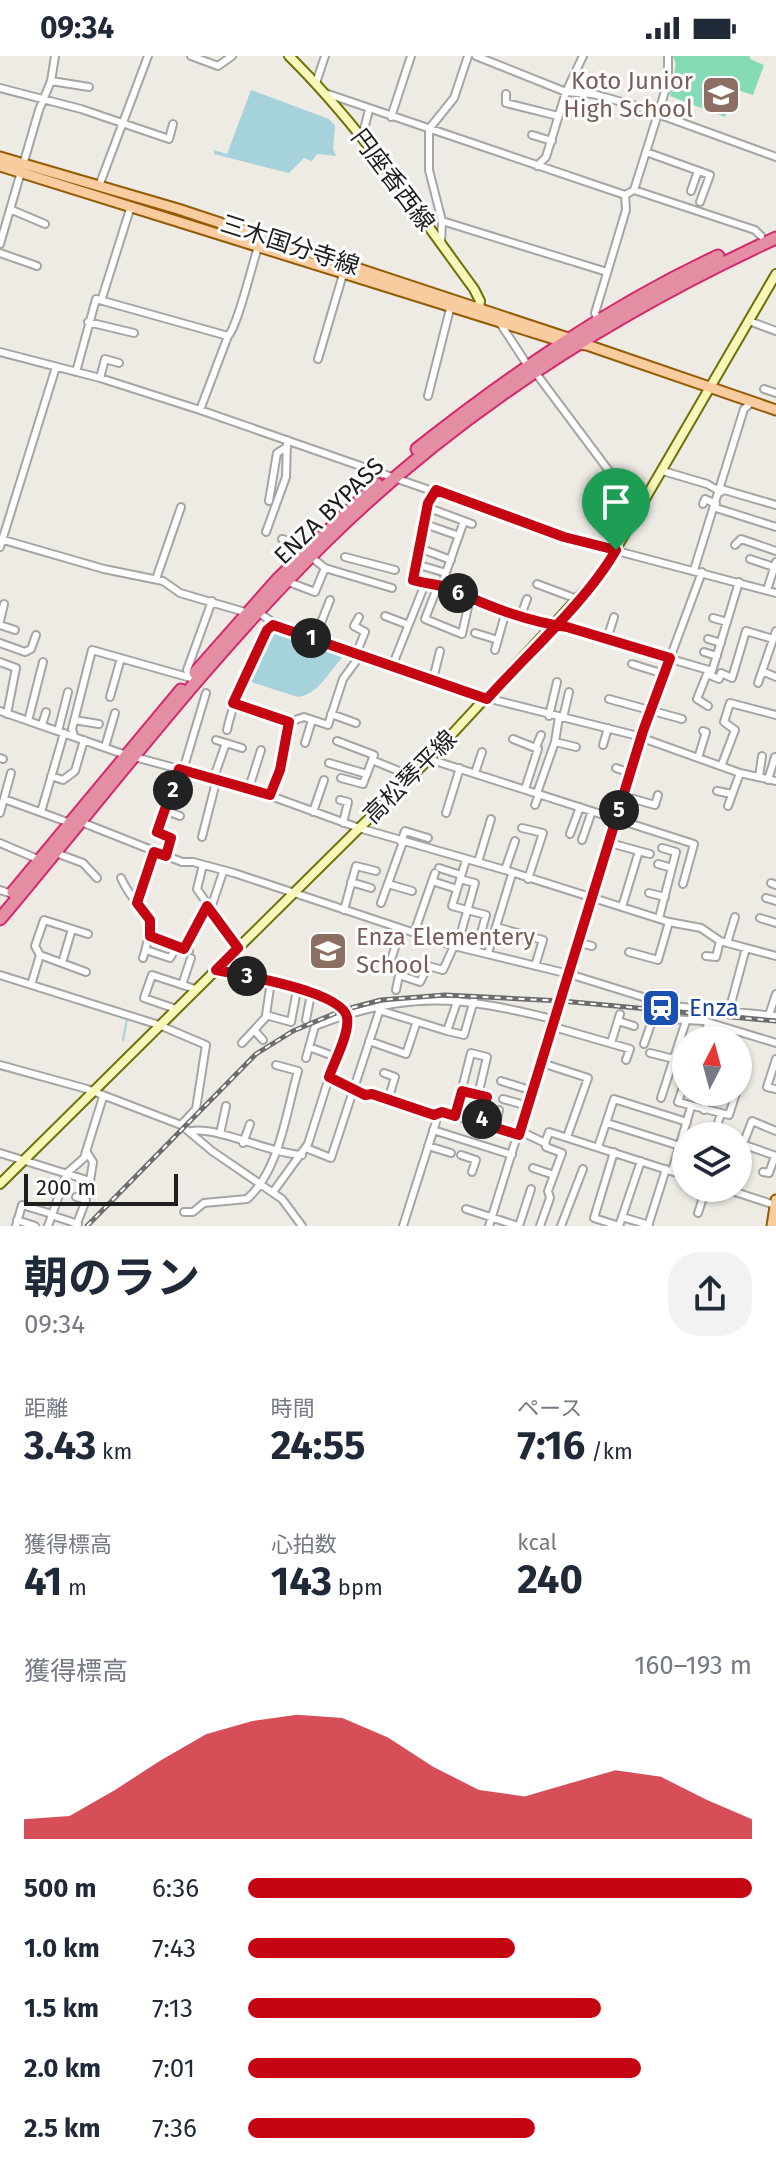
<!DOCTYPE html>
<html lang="ja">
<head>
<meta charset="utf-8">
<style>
	:root { --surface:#fff; --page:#f2f2f3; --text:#1f2937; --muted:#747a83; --accent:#c50612 }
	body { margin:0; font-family:"Fira Sans","Noto Sans JP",sans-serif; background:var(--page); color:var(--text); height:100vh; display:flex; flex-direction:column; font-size:30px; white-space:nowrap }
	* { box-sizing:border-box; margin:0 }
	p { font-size:26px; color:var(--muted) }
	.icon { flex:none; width:44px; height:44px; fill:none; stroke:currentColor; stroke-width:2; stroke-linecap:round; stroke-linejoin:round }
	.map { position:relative; height:1170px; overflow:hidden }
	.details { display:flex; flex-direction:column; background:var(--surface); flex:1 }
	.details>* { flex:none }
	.needle { width:52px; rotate:6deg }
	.controls { position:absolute; left:672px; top:970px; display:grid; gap:16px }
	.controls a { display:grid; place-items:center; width:80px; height:80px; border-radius:50%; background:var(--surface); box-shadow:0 2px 6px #0004; font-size:40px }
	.scale { position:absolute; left:24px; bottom:20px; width:154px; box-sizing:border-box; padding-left:8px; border:4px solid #1e1e1e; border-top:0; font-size:22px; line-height:28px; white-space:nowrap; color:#1e1e1e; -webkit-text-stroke:6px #fff; paint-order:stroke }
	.pin { position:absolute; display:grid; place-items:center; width:68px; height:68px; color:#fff; margin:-82px -34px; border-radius:50% 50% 50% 0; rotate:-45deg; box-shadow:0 0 8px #0007 }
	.pin .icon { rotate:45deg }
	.km { position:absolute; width:40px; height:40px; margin:-20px; border-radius:50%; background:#222; color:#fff; font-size:22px; line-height:40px; text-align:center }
	.round { display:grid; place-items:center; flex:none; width:84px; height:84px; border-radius:32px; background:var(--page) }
	.headline { display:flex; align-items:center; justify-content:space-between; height:136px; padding:0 24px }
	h1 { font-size:44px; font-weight:700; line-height:60px }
	.figures { display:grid; grid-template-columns:repeat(3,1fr); gap:12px; height:136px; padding:8px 24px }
	.figures div { display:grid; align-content:center }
	.figures b { font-size:40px; font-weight:700 }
	.figures small { font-size:22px; font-weight:400 }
	.figures p { font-size:22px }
	.chart { height:224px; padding:16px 24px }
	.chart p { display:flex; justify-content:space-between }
	.chart svg { width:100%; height:144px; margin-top:8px; fill:var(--accent); opacity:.7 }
	ul { padding:0 24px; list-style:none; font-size:26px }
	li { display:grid; grid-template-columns:128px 96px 1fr; align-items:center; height:60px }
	li i { height:20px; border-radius:10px; background:var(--accent) }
	.status { display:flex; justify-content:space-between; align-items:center; height:56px; padding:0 40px; background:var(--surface); direction:ltr }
	.status svg { height:22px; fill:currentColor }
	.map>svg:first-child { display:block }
	.pitch { fill:#84dbb4 }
	.water { fill:#a5d2db }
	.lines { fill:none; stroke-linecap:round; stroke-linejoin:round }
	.stream { stroke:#a5d2db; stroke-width:2 }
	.street-casing { stroke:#a5a5a5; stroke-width:10 }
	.secondary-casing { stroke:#6c7108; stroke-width:12 }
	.primary-casing { stroke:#935b04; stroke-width:13 }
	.highway-casing { stroke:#d4296e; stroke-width:15 }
	.street { stroke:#fff; stroke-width:6 }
	.secondary { stroke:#f7f7b9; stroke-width:8 }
	.primary { stroke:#f9cc9f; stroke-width:9 }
	.highway { stroke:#e48ea3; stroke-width:11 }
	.rail-casing { stroke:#6c6c6c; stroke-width:5 }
	.rail { stroke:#fff; stroke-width:2; stroke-dasharray:6; stroke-linecap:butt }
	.route-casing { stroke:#fff; stroke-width:16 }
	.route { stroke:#c50612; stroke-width:10 }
	.labels { text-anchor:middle; stroke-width:6; stroke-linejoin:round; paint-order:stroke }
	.education-label { font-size:24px; fill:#785e54; stroke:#fff; text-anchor:end }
	.street-label { font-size:24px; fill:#1e1e1e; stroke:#fff }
	.transit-label { font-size:24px; fill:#164399; stroke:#fff; text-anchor:start }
</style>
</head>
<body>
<div class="status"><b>09:34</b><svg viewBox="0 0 49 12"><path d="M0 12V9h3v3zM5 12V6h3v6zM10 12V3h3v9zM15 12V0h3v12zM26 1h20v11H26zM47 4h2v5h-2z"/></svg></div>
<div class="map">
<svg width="776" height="1170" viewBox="0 0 776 1170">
	<rect width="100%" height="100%" fill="#eeeae4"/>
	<!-- pitch -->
	<path class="pitch" d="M673 0H750V3L764 9 753 39 735 33 725 61 670 40 676 8Z"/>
	<!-- water -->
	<path class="water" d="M251 34 329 63 335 70 333 93 336 100 317 98 312 105 304 102 289 117 214 98V94L227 98Z
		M274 573 323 589 344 600C329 614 320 638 298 641L248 625 268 576Z"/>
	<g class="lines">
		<!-- stream -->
		<path class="stream" d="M123 984 127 963"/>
		<defs>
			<path id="street" d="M191 0 218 10 232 0
				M476 0 566 36 593 38 633 49 776 101
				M51 25 89 31
				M316 27 325 0
				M0 32 81 53 169 83 173 68
				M325 37 625 139 626 154 595 257 598 264
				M506 38V47L558 60
				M391 61 411 0
				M532 79 552 85
				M362 81 369 54
				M646 96 710 119 700 146
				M537 110 546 101 566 36 583 0
				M99 130 148 0
				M634 134 755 174 761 180
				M691 135 698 115
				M625 139 634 134 668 26V0
				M12 154 45 168
				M442 165 607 216
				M441 187 442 165 429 114V73L454 42 468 0
				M0 188 39 54 51 25 55 0
				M0 197 37 210
				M102 242 131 150
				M749 265 776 275
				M88 266 134 277
				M500 267 528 310
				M0 296 100 322 200 354 564 481 776 537
				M318 303 344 215
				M76 316 96 243 228 280C238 270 252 208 259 188
				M535 316 639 455
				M100 322 105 303 119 307
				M764 333 776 337
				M428 340 451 249
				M200 354 228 280
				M663 415 707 428 721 436
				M721 433 776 449
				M436 434 428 447 413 524 452 533 465 542 506 555 712 615 739 526
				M269 445 277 397 287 391
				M703 448 705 443 716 448
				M429 452 472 468
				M716 452 776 471
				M464 465 444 522 468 531
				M425 468 459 480
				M266 476 286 421 287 384
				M0 483 104 513 163 525 180 537 248 557
				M282 483 301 488 306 494
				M735 489 741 483 776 495
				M0 491 56 311
				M419 492 451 504
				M311 501 325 512 392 532
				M345 501 395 514
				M750 503 774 511
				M416 508 446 517
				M694 514 744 353 751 347
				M156 523 181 451
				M286 525 315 536 325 512
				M537 528 577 543
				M437 532 425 563 462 578 470 542
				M767 534 776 506
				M259 557 289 577 362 597 471 638 634 679 740 717 776 725
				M521 559 527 543
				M385 560 406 568
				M713 562 727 566
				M0 565 4 548
				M0 569 15 574
				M475 577 498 584
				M315 582 330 544
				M607 583 614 561
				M708 583 721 587
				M0 587 25 596 31 593 36 579
				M495 594 506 555
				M357 596 365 576 354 570 359 561
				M704 596 717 600
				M0 606 16 612 7 658
				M393 608 425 528
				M632 608 664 618
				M762 615 776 621
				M191 622 187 614 212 545
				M433 623 440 595
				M758 627 776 575
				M110 641 121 602
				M609 643 682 663
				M233 647 289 666 304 661 328 669 343 623 362 597
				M708 650 697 643 707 618 719 623 721 617 732 622 746 575 773 583
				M0 655 120 697 249 732 359 772 505 814 669 866 701 872 720 885 776 900
				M331 658 356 667
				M549 660 557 626
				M563 662 569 636
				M74 664 99 668
				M28 665 43 606
				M42 669 46 656
				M227 674C232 651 256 582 273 569
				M58 675 68 636
				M74 680 72 673 92 594 191 622 196 628
				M513 683 538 693 525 733
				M216 684 242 692
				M337 685 374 699 363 728 341 722
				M555 686 576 691
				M305 687 312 664
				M603 689 608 672
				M105 691 115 657
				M536 691 541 679
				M699 699 706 676 703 675
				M0 702 3 703
				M429 703 694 788 683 828
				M372 704 411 720
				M329 707 367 718
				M722 708 735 674 724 666 730 647 776 659
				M616 712 630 717
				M183 714 206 637
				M475 717 482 696
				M51 720 63 724 75 715 84 684
				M214 721 226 687
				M759 721 762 700
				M768 724 775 701
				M249 732 261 694
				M717 735 732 738
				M537 737 555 686 559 661
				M270 739 280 714 289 666
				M623 740 655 749 658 739
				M4 743 70 767
				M340 744 348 746 343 767
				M535 749 539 738
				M728 750 740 717
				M164 754 180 760
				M41 756 64 677
				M313 756 324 724
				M0 757 11 717
				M446 757 460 712
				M81 766 182 806H193L234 817 454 890 569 918 672 950 776 960
				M522 772 543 777 528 823
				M570 778 580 751
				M202 781 217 722
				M582 784 592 755
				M401 786 405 775 428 782
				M0 787 40 804
				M610 787 650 798
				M56 797 83 807 97 822
				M166 800 171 782 157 776 179 713
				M466 804 452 850 486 859 476 895
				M478 806 491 763
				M658 808 672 812
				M203 809 197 833 238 892
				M439 812 461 819
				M505 814 515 785
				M121 822C139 861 159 852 143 902
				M432 825 457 833
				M351 826 371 832
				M771 827 776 829
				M388 828 412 835
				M0 834 12 838
				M649 837 665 841
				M766 842 776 845
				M137 847 154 796
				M381 847 403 786
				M622 851 639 795
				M344 854 356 810 376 815
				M210 855 223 816
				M659 862 676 796 662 792
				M760 862 776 867
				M496 871 543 884 535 910
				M414 877 435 817
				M150 880 189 895
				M580 887 592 890
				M727 887 735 861
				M457 891 475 827 460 823
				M184 893 207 850
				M146 894 170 902 177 890
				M629 896 658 904 669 866
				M488 897 512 818
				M40 899 86 916
				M706 900 716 901 720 885
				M62 907 72 873
				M388 913 401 873
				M216 914 271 925 338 946 347 965 308 1088 273 1136
				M0 919 159 969 206 989 196 1053 181 1069
				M271 925 266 959 291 966 297 934
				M31 929 40 899 35 890 44 864 88 878
				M182 929 191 902
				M396 934 399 919 420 926 428 910 443 914 454 890
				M176 953 144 942 152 919 195 933
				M379 954 447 975 458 943
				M729 955 746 892
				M769 959 776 938
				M306 964 311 938
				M618 965 634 970
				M554 971 630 993 626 1004
				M255 975 263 984
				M447 975 464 979 474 944
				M702 984 708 968
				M369 985 406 998 416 968
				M242 987 267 960
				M611 987 620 958
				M644 988 653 962 704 965 776 987
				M309 991 336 1001
				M650 997 674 1003
				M306 1002 315 970C407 934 462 940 556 964
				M776 1003 767 1031 776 1033
				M542 1007 588 1022 567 1081
				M0 1009 87 1033 181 1069 212 1095 282 1143 302 1170
				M384 1017 395 1021 388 1044
				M329 1021 365 1039 372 1038 434 1059 442 1056 519 1079
				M686 1023 678 1046 729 1059 738 1031
				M501 1025 533 1035
				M462 1035 487 1041 481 1067
				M661 1042 686 965
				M503 1043 528 1050
				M704 1054 708 1036
				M455 1060 471 997 487 1001 478 1039
				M607 1067 680 1090
				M495 1072 499 1054
				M433 1074 512 1099
				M192 1075C220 1071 267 1097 302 1099
				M520 1075 545 1087 549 1076 686 1120
				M220 1078 226 1050
				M714 1080 721 1057
				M243 1087 250 1068
				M742 1088 776 1100
				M428 1090 451 1097
				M598 1091 614 1043 687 1066
				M306 1092 331 1102 379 956
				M614 1096 594 1162 619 1170
				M0 1097 90 1125 93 1106 86 1095
				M461 1099 476 1104 472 1116
				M738 1101 752 1065 776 1075
				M533 1112 554 1119
				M672 1115 691 1051
				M763 1116 769 1117 775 1100
				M723 1132 775 1149
				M76 1141 86 1144 76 1170
				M466 1153 518 1170
				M184 1156H193L204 1147 247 1143C280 1114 286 1056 298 1015L276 1009
				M698 1157 706 1132
				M51 1159 78 1168
				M622 1161 649 1169
				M17 1164 35 1170
				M16 1170 22 1149 52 1158
				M48 1170 67 1117 84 1102 103 1041
				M403 1170 436 1066 434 1059
				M489 1170 643 675 702 516
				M519 1170 531 1133
				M540 1170 550 1142 548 1135 562 1097 546 1091 545 1087
				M561 1170 583 1113
				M619 1170 641 1105
				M648 1170 666 1113"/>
			<path id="secondary" d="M289 0C360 70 415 153 474 233L480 245 478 257
				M0 1128 429 703 603 515 776 218"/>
			<path id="primary" d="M0 101 178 153 574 284
				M0 110 564 286 587 289 776 354
				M772 1170 776 1144"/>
			<path id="highway" d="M417 393C511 319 609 251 718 200
				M195 617 278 523 377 428
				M13 836 181 634
				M0 863C106 737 206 604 323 488 454 358 609 259 776 182"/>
		</defs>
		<!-- street casing -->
		<use href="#street" class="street-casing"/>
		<!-- secondary casing -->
		<use href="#secondary" class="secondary-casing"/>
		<!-- primary casing -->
		<use href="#primary" class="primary-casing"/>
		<!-- highway casing -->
		<use href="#highway" class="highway-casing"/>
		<!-- street -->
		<use href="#street" class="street"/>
		<!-- secondary -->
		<use href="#secondary" class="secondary"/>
		<!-- primary -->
		<use href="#primary" class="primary"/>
		<!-- highway -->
		<use href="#highway" class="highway"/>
		<defs>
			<path id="rail" d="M87 1170 256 998 293 975 343 954 381 944 445 939 562 945 776 965"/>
		</defs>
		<!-- rail casing -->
		<use href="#rail" class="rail-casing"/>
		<!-- rail -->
		<use href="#rail" class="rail"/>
	</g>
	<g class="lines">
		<defs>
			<path id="route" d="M616 494C587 545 527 598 487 643L273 569 267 574 233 647 289 666 280 714 270 739 179 713 157 776 171 782 166 800 154 796 137 847 150 864V880L184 893 207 850 238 892 216 914C242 919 341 935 347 961 350 977 334 1006 329 1021L365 1039 372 1038 434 1059 442 1056 455 1060 462 1035 487 1041 481 1067 519 1079 643 675 670 602 567 571C530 566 488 551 455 534 444 529 426 528 413 524L428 447 436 434 564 481 616 494"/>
		</defs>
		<!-- route casing -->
		<use href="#route" class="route-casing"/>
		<!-- route -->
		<use href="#route" class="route"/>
	</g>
	<!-- icons -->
	<defs>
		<symbol id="school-square" viewBox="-11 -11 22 22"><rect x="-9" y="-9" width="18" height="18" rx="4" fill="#8d6e63" stroke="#fff"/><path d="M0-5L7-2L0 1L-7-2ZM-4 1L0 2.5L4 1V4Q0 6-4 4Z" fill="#fff"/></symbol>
		<symbol id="station-square" viewBox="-11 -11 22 22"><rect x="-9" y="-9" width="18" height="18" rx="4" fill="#1a4fb4" stroke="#fff"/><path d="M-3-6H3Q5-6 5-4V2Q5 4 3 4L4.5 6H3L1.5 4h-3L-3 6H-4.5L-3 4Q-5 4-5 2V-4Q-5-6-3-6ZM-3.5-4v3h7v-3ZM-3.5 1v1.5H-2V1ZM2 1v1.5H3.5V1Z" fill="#fff"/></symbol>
	</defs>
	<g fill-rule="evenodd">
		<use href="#school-square" x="699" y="17" width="44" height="44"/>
		<use href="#school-square" x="306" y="873" width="44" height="44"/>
		<use href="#station-square" x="639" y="930" width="44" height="44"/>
	</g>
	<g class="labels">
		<!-- education labels -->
		<g class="education-label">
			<text x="693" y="33">Koto Junior<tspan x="693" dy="28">High School</tspan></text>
			<text x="356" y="889" text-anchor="start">Enza Elementery<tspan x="356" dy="28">School</tspan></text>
		</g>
		<!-- street labels -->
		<g class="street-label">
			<text transform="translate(393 124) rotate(53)" y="8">円座香西線</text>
			<text transform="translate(290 189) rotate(18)" y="8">三木国分寺線</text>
			<text transform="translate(329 455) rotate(-44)" y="8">ENZA BYPASS</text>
			<text transform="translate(410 721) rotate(-45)" y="8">高松琴平線</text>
		</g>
		<!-- transit labels -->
		<g class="transit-label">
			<text x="689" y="960">Enza</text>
		</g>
	</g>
</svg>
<div class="controls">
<a><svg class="needle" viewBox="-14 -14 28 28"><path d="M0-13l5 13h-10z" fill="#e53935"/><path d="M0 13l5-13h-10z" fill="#747a83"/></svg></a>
<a><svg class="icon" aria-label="layers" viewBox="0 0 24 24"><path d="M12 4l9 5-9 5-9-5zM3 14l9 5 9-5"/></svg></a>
</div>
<div class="scale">200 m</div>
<div class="pin" style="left:616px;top:494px;background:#1e9e55"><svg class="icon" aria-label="arrive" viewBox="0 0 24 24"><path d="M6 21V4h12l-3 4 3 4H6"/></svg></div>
<b class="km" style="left:311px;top:582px">1</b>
<b class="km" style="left:173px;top:734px">2</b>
<b class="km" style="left:247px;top:920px">3</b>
<b class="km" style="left:482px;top:1063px">4</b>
<b class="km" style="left:619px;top:754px">5</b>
<b class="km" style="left:458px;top:537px">6</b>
</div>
<section class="details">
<div class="headline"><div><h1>朝のラン</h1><p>09:34</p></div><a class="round"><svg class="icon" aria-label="share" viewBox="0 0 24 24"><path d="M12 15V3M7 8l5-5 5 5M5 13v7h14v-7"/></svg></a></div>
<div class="figures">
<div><p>距離</p><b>3.43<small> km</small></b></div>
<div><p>時間</p><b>24:55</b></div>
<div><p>ペース</p><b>7:16<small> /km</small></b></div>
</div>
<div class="figures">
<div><p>獲得標高</p><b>41<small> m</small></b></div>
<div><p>心拍数</p><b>143<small> bpm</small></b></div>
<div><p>kcal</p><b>240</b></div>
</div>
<div class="chart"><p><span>獲得標高</span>160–193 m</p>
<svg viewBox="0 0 160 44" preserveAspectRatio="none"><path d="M0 44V38L10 37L20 29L30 20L40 12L50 8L60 6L70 7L80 13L90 22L100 29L110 31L120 27L130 23L140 25L150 32L160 38V44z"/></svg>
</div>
<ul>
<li><b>500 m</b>6:36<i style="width:100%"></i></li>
<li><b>1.0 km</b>7:43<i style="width:53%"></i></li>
<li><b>1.5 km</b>7:13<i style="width:70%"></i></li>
<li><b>2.0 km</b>7:01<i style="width:78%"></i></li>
<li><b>2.5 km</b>7:36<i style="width:57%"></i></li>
</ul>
</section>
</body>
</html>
